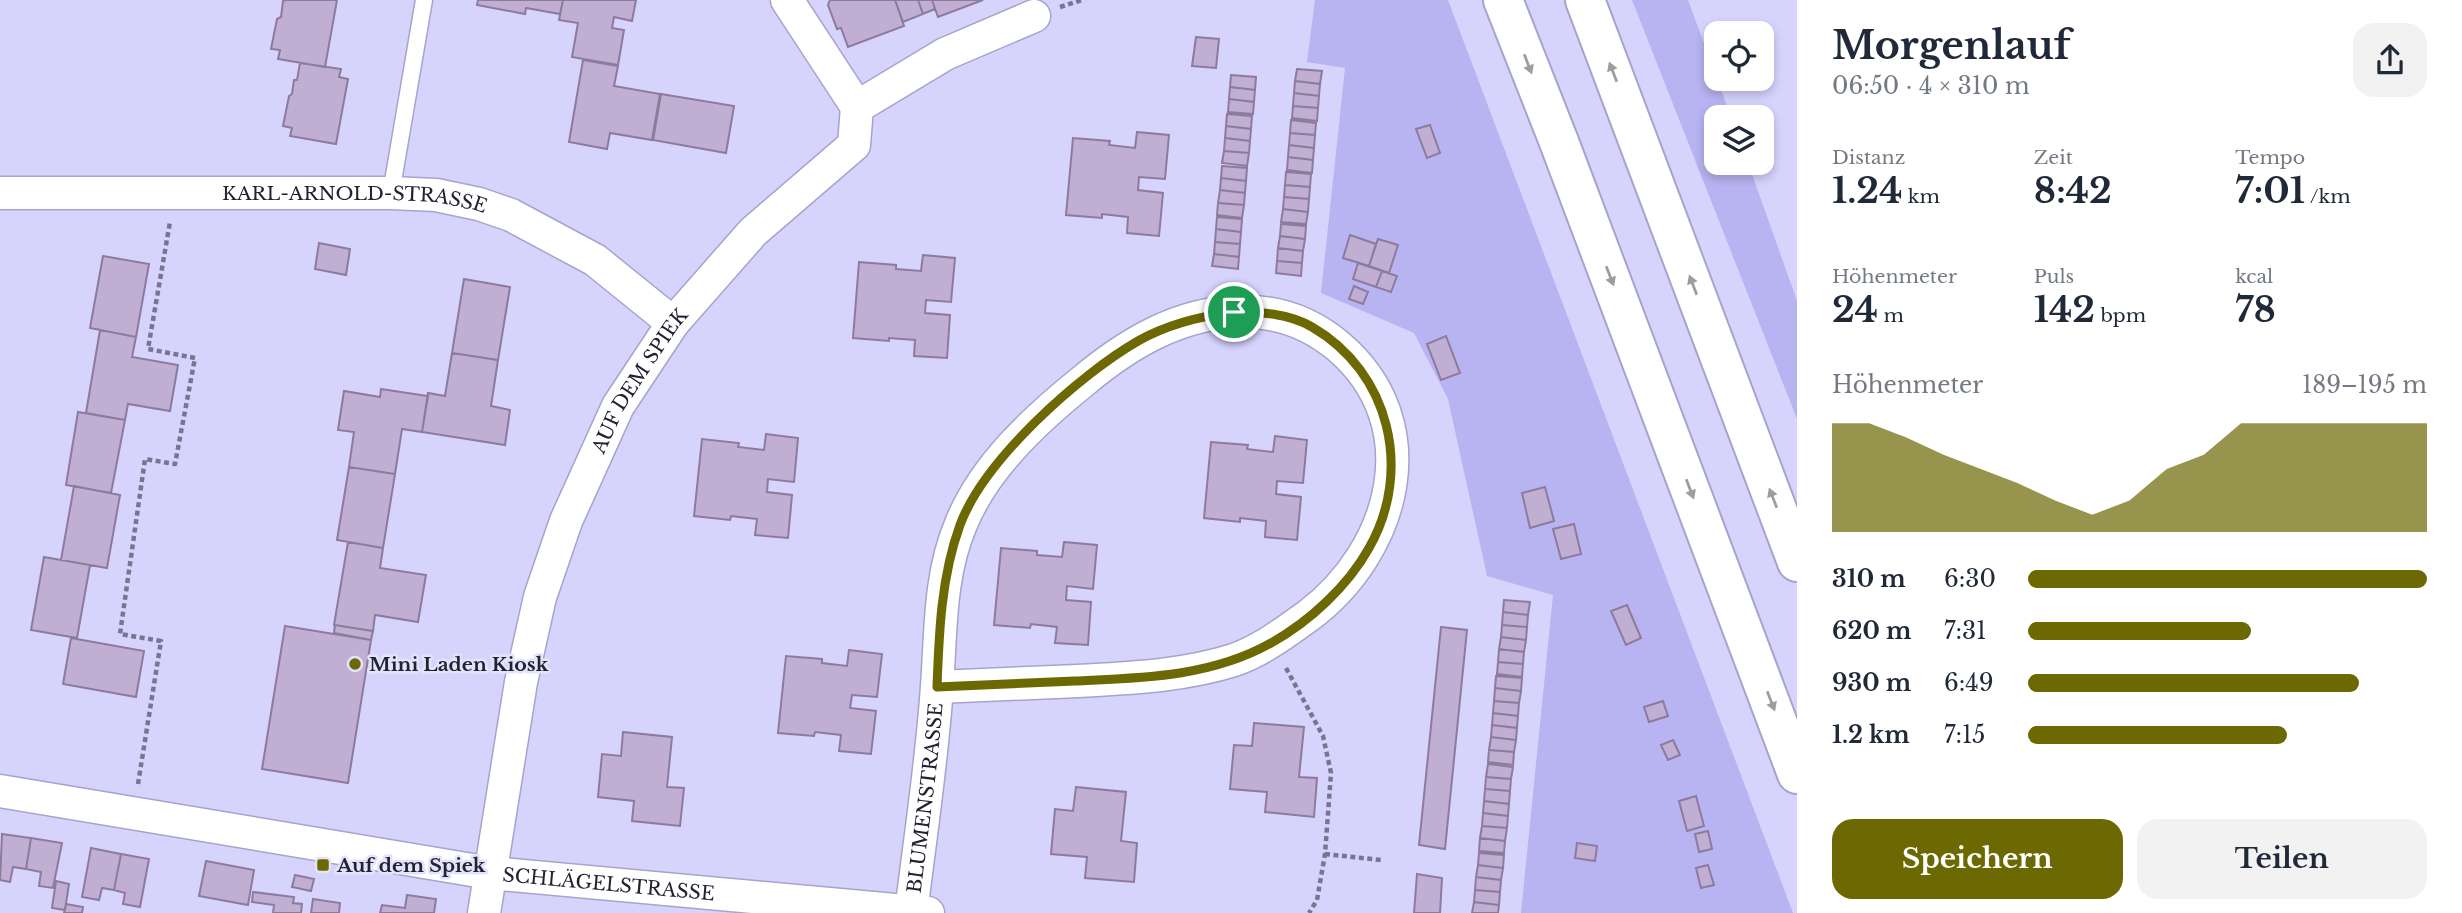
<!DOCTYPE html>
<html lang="de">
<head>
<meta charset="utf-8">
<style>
	:root { --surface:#fff; --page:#f2f2f3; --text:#1f2937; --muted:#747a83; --accent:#6c6802 }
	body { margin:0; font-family:"Libre Baskerville",serif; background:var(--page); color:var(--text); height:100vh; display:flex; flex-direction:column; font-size:26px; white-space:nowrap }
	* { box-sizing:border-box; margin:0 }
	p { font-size:23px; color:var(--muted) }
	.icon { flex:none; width:38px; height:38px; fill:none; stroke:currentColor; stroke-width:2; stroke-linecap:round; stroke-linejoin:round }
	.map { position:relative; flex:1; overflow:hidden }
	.drawer { display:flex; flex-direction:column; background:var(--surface); width:665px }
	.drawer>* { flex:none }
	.buttons { position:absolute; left:1704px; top:21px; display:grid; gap:14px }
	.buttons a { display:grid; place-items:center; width:70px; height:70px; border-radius:14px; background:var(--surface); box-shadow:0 4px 10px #0003; font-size:35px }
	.pin { position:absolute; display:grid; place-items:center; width:60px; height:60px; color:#fff; margin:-30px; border:4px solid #fff; border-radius:50%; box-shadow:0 2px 7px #0007 }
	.round { display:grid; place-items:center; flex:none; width:74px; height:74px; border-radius:21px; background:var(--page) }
	.summary { display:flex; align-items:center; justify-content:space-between; height:119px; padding:0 35px }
	h1 { font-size:38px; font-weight:700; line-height:52px }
	.metrics { display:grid; grid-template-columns:repeat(3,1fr); gap:10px; height:119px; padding:7px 35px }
	.metrics div { display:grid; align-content:center }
	.metrics b { font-size:35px; font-weight:700 }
	.metrics small { font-size:19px; font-weight:400 }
	.metrics p { font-size:19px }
	.chart { height:196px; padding:14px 35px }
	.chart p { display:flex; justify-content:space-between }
	.chart svg { width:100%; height:126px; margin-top:7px; fill:var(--accent); opacity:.7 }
	.button { display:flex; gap:14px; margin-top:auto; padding:14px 35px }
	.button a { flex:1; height:80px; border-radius:21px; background:var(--accent); color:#fff; font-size:28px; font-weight:700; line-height:80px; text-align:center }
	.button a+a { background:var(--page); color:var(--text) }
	ul { padding:0 35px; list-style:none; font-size:23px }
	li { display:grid; grid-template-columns:112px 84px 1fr; align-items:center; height:52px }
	li i { height:18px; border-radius:9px; background:var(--accent) }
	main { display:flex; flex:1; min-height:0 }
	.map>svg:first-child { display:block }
	.green { fill:#b8b3f1 }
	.building { fill:#c1aed3; stroke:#8d7b9e; stroke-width:2 }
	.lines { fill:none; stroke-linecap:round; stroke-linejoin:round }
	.service-casing { stroke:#a6a4cb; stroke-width:19 }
	.minor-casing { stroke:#a6a4cb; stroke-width:35 }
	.motorway-casing { stroke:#a6a4cb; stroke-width:42 }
	.path { stroke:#777591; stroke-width:4.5; stroke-dasharray:5 3.5; stroke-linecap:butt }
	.service { stroke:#fff; stroke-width:16 }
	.minor { stroke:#fff; stroke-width:32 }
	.motorway { stroke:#fff; stroke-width:38 }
	.oneway { fill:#9c9ca2 }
	.route-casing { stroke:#fff; stroke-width:14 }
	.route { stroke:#6c6802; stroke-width:9 }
	.poi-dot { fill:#6c6802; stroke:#e4e3fc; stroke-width:2.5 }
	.labels { text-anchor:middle; stroke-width:5; stroke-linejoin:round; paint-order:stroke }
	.street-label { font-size:19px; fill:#232231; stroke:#e4e3fc }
	.poi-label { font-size:19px; font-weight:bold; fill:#232231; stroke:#e4e3fc; text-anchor:start }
</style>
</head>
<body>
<main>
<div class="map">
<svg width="1797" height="913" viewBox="0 0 1797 913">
	<rect width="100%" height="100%" fill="#d6d3fd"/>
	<!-- green -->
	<path class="green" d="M1315 0H1448L1793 913H1521L1553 595 1487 576 1448 399 1414 333 1321 293 1345 68 1307 62Z
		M1632 0H1688L1731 117H1717V163H1748L1797 301V419Z"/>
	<!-- building -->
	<path class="building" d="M286 0H337L325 67 278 59 280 50 271 49 277 19 281 17 283 1Z
		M478 0H563L560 14 526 8 525 14 477 5Z
		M563 0H636L632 21 614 17 612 28 624 30 618 65 572 57 578 23 559 20Z
		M830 0H895L904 26 848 47 841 28 837 29 828 5Z
		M895 0H918L923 14 903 22Z
		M918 0H932L935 9 923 14Z
		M932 0H983L938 17Z
		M1196 37 1219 39 1216 68 1192 66Z
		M583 60 618 66 614 86 660 94 652 140 610 133 607 149 569 142Z
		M300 63 341 69 339 77 348 79 336 144 290 136 292 128 283 126 289 96 292 94 294 80H297Z
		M1297 69 1322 71 1320 84 1295 81Z
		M1231 75 1256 77 1255 90 1230 87Z
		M1295 81 1320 84 1319 96 1294 93Z
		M1230 87 1255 90 1254 102 1229 99Z
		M1294 93 1319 96 1318 108 1293 106Z
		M661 94 734 106 726 153 653 140Z
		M1229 99 1254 102 1253 114 1228 112Z
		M1293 106 1318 108 1317 121 1292 118Z
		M1227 114 1252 116 1251 129 1226 126Z
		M1291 120 1316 123 1315 135 1290 133Z
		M1430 125 1440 153 1427 158 1416 129Z
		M1226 126 1251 129 1250 141 1225 138Z
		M1137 132 1169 135 1165 179 1139 177 1138 190 1163 193 1159 236 1127 233 1128 217 1102 214V218L1066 215 1073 138 1110 141 1109 145 1135 148Z
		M1290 133 1315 135 1314 148 1289 145Z
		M1225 138 1250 141 1249 153 1224 151Z
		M1289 145 1314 148 1313 160 1288 157Z
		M1224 151 1249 153 1247 166 1222 163Z
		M1288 157 1313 160 1312 173 1287 170Z
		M1222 166 1247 168 1246 181 1221 178Z
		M1286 172 1311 174 1310 187 1285 185Z
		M1221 178 1246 181 1245 193 1220 190Z
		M1285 185 1310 187 1309 199 1284 197Z
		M1220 190 1245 193 1244 205 1218 203Z
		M1284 197 1309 199 1308 212 1283 209Z
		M1218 203 1244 205 1242 218 1217 215Z
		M1283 209 1308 212 1306 224 1281 222Z
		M1217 217 1242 219 1241 232 1216 229Z
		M1281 224 1306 226 1305 239 1280 236Z
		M1216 229 1241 232 1240 244 1215 242Z
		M1350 235 1376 244 1369 266 1343 258Z
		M1280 236 1305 239 1303 251 1278 248Z
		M1378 239 1398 245 1389 273 1369 266Z
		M1215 242 1240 244 1239 257 1214 254Z
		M319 243 350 249 346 275 315 269Z
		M1278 248 1303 251 1302 263 1277 261Z
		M1214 254 1239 257 1238 269 1212 266Z
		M923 255 955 258 951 302 926 300 925 313 950 315 947 358 914 356 915 340 889 338V341L853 338 859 262 896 265V269L921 271Z
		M103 256 149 264 136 337 90 328Z
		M1277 261 1302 263 1301 276 1276 273Z
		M1358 263 1382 271 1376 287 1353 279Z
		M1382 271 1397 276 1391 292 1376 287Z
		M464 279 510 287 498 360 452 353Z
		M1354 286 1368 292 1363 304 1349 299Z
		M100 330 136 337 132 357 178 365 170 411 128 404 125 420 86 413Z
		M1446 336 1460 373 1441 380 1427 344Z
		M452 353 498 360 491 406 510 410 505 445 422 432 428 393 445 396Z
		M381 389 428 396 422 432 402 429 395 474 349 467 354 432 338 430 344 391 380 397Z
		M78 412 125 420 111 493 66 485Z
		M766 434 798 438 794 482 768 479 767 492 792 495 788 538 755 535 757 519 731 516 730 520 694 516 702 439 739 443 738 447 764 450Z
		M1275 436 1307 440 1303 483 1277 481 1276 494 1301 497 1297 540 1265 537 1266 521 1240 518V522L1204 518 1211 442 1248 445 1247 449 1273 452Z
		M349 467 395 474 383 548 337 540Z
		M74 486 120 495 107 568 61 560Z
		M1545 487 1554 521 1530 528 1522 493Z
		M1574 524 1581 554 1561 559 1553 529Z
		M348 542 383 548 380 568 426 575 418 622 375 615 373 631 334 625Z
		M1064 542 1097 545 1093 589 1067 586 1066 600 1091 602 1088 645 1055 643 1057 627 1031 624 1030 628 994 625 1001 548 1037 551V555L1062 557Z
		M44 557 90 565 77 638 31 630Z
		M1504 600 1530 602 1528 615 1503 612Z
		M1627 605 1641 638 1626 645 1611 611Z
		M1503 612 1528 615 1527 627 1502 625Z
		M335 625 373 631 371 640 334 633Z
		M1502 625 1527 627 1526 640 1501 637Z
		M285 626 371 640 348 783 262 769Z
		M1441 627 1467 630 1445 849 1419 845Z
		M1501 637 1526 640 1524 652 1499 649Z
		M71 638 144 651 136 697 63 684Z
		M1499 649 1524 652 1523 664 1498 662Z
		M849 650 882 654 877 697 852 695 850 708 876 711 871 754 839 751 841 735 815 732 814 736 778 733 786 656 822 659V663L847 666Z
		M1498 662 1523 664 1522 677 1497 674Z
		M1496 676 1522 678 1521 691 1495 688Z
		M1495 688 1521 691 1519 703 1494 701Z
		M1494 701 1519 703 1518 716 1493 713Z
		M1663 701 1668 716 1649 722 1644 707Z
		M1493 713 1518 716 1517 728 1492 725Z
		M1254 723 1304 727 1299 777 1317 778 1314 817 1265 812 1267 792 1230 789 1234 745 1252 746Z
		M1492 725 1517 728 1516 740 1491 737Z
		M623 732 672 737 667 787 684 788 680 826 632 821 634 801 598 797 602 754 621 756Z
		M1491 737 1516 740 1514 752 1489 750Z
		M1673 740 1680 755 1668 760 1661 745Z
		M1489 750 1514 752 1513 765 1488 762Z
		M1488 764 1513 767 1511 779 1486 777Z
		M1486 777 1511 779 1510 791 1485 789Z
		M1076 787 1126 792 1121 841 1137 843 1134 882 1085 878 1087 857 1051 854 1055 809 1073 811Z
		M1485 789 1510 791 1509 804 1484 801Z
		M1696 796 1704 826 1687 831 1679 801Z
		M1484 801 1509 804 1508 816 1483 813Z
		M1483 813 1508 816 1507 828 1482 826Z
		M1482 826 1507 828 1505 841 1480 838Z
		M1708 831 1712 849 1699 852 1695 834Z
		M2 834 31 838 26 869 13 867 10 882 0 880Z
		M31 838 62 843 53 888 39 886 41 872 26 869Z
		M1480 838 1505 841 1504 853 1479 851Z
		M1577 843 1597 846 1595 861 1575 858Z
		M91 848 121 854 114 890 102 888 99 900 82 897Z
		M1479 853 1504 855 1503 868 1478 865Z
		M121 854 149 859 140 907 123 904 125 893 114 890Z
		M206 861 254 870 248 905 199 896Z
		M1478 865 1503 868 1501 880 1476 877Z
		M1708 865 1714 885 1701 888 1696 868Z
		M1417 874 1442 878 1440 913H1414Z
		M295 875 314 879 311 891 292 887Z
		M1476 877 1501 880 1500 892 1475 890Z
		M56 881 69 884 65 910 52 908Z
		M1475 890 1500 892 1499 905 1474 902Z
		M253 892 294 897 293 903 302 904 301 913H273L274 905 252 902Z
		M407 895 436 899 434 913H380L382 905 405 908Z
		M313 899 340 903 339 913H311Z
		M1474 902 1499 905 1498 913H1472Z
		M66 904 83 907 82 913H64Z"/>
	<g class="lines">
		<defs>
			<path id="service" d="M391 193 424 0"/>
			<g id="minor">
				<path d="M787 0 857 107"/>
				<path d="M857 107 945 54 1034 16"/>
				<path id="s1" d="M0 193H391L436 195 479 204 511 215 595 260 673 323"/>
				<path id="s2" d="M0 791 490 873 928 913"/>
				<path id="s3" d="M484 913 521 682 540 597 566 521 618 406 673 323 753 232 854 145 857 107"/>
				<path id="s4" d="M911 913C920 838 932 762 937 686 941 632 939 575 961 524 984 467 1035 420 1082 382 1126 345 1178 313 1237 312 1275 310 1309 322 1338 346 1430 424 1395 551 1308 616 1284 633 1262 650 1234 660 1183 676 1131 678 1078 681 1031 683 984 685 937 687"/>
			</g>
			<path id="motorway" d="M1503 0 1559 142 1797 774
				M1585 0 1797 562"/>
		</defs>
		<!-- service casing -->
		<use href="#service" class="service-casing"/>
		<!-- minor casing -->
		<use href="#minor" class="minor-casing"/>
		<!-- motorway casing -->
		<use href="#motorway" class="motorway-casing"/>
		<!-- path -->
		<path class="path" d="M1060 7 1082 0
			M1286 668 1323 736 1331 773 1325 854 1317 900 1309 913
			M138 784 161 641 120 634 145 459 175 464 195 358 148 349 170 222
			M1325 854 1381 860"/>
		<!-- service -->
		<use href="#service" class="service"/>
		<!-- minor -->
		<use href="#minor" class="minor"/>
		<!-- motorway -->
		<use href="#motorway" class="motorway"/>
	</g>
	<!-- one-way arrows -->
	<defs><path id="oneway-solid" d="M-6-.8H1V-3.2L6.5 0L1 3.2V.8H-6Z" transform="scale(1.75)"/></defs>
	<g class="oneway">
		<use href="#oneway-solid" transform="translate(1528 64) rotate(69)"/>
		<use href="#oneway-solid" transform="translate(1613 72) rotate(-111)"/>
		<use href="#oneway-solid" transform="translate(1610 276) rotate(69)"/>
		<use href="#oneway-solid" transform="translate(1693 285) rotate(-111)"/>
		<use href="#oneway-solid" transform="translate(1690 489) rotate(69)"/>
		<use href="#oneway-solid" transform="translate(1773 498) rotate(-111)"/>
		<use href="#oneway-solid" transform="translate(1771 701) rotate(69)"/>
	</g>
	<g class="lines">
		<defs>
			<path id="route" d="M1234 312C1260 312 1288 313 1312 327 1390 372 1413 471 1369 548 1348 586 1309 622 1271 643 1211 677 1142 678 1075 681 1029 683 983 685 937 687 939 633 941 577 960 525 984 460 1079 375 1138 341 1168 324 1201 316 1234 312Z"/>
		</defs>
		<!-- route casing -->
		<use href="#route" class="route-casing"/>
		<!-- route -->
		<use href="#route" class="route"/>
	</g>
	<!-- markers -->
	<g class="poi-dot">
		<circle cx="355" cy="664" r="7"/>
		<rect x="316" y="858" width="14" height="14" rx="3.5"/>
	</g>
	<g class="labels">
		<!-- street labels -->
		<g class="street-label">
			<text dy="7" stroke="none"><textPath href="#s1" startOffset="355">KARL-ARNOLD-STRASSE</textPath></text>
			<text dy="7" stroke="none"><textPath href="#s3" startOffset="560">AUF DEM SPIEK</textPath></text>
			<text dy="7" stroke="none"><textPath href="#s4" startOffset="116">BLUMENSTRASSE</textPath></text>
			<text dy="7" stroke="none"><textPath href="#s2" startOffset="616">SCHLÄGELSTRASSE</textPath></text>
		</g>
		<!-- poi labels -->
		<g class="poi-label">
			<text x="369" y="671">Mini Laden Kiosk</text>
			<text x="337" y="872">Auf dem Spiek</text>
		</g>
	</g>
</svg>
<div class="buttons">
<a><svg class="icon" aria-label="locate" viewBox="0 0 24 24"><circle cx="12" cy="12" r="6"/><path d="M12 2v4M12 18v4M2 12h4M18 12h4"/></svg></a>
<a><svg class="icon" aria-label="layers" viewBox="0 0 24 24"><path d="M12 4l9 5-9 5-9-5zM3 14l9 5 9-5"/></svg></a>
</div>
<div class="pin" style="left:1234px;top:312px;background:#1e9e55"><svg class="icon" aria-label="arrive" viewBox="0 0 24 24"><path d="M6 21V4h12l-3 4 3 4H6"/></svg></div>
</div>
<section class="drawer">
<div class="summary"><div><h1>Morgenlauf</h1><p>06:50 · 4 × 310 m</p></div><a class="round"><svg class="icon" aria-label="share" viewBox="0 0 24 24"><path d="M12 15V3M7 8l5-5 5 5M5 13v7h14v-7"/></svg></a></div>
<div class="metrics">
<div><p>Distanz</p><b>1.24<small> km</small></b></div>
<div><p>Zeit</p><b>8:42</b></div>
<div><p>Tempo</p><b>7:01<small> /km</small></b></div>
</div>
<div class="metrics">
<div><p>Höhenmeter</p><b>24<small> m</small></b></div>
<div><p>Puls</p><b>142<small> bpm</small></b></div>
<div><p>kcal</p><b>78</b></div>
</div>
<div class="chart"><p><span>Höhenmeter</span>189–195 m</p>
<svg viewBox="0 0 160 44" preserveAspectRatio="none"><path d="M0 44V6L10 6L20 11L30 17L40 22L50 27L60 33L70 38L80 33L90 22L100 17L110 6L120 6L130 6L140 6L150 6L160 6V44z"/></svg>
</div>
<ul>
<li><b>310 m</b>6:30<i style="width:100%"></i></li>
<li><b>620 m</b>7:31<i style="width:56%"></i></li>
<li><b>930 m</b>6:49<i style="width:83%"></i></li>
<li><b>1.2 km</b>7:15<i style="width:65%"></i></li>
</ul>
<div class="button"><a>Speichern</a><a>Teilen</a></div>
</section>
</main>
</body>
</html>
